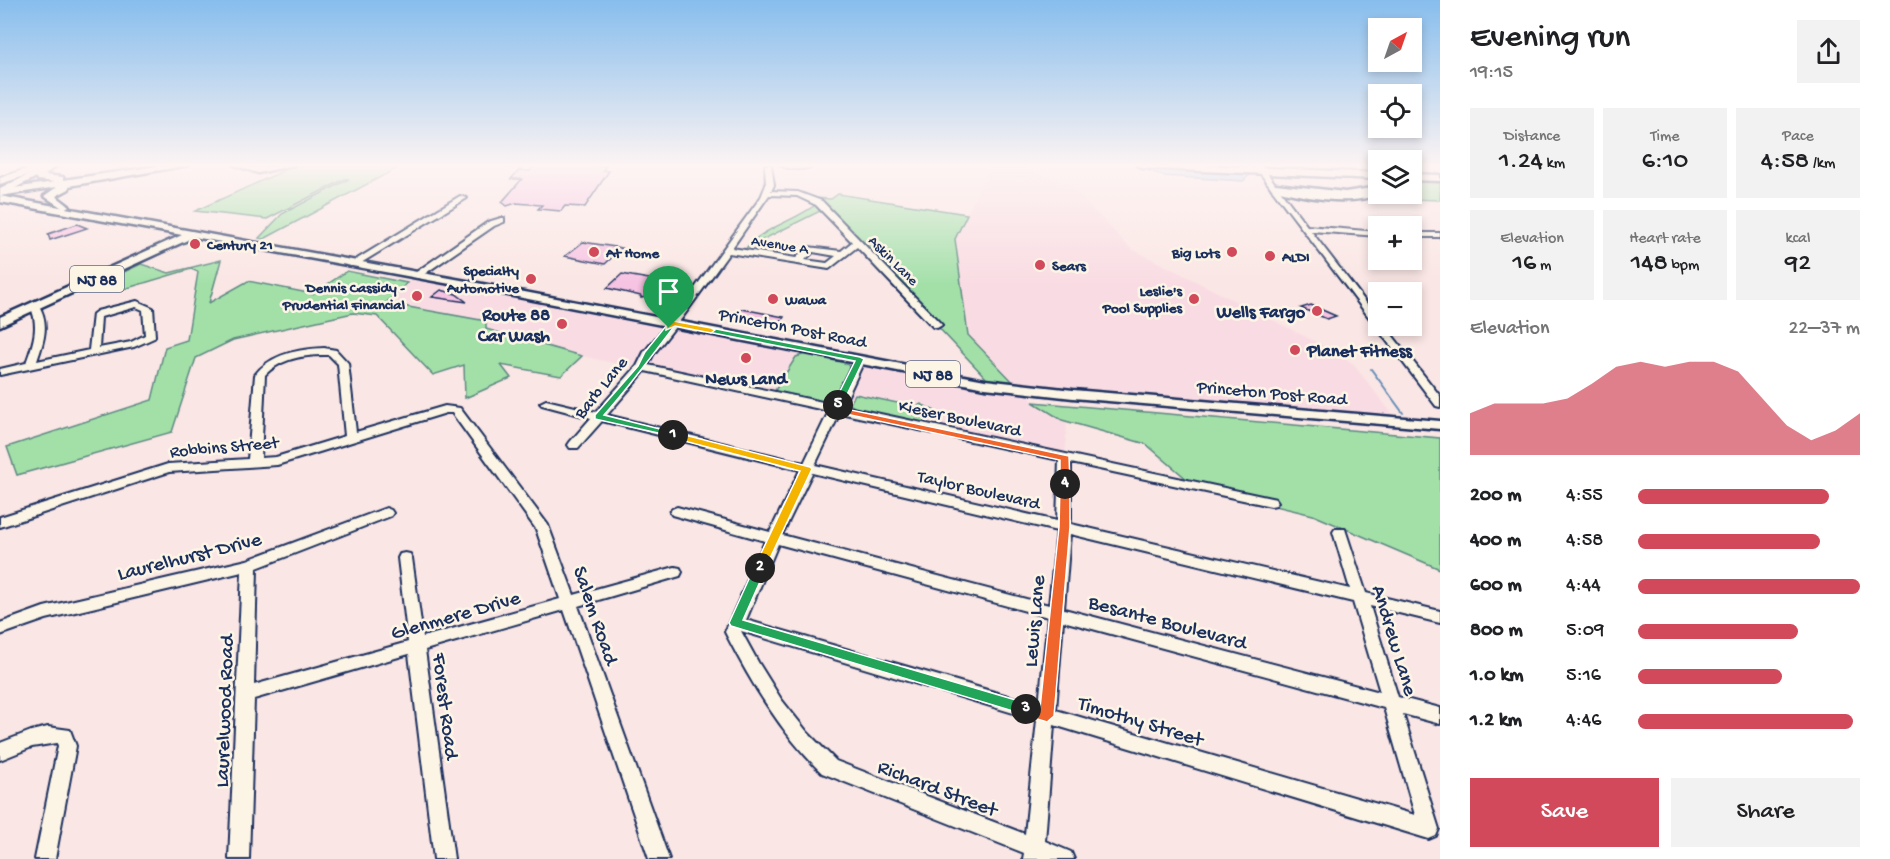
<!DOCTYPE html>
<html lang="en">
<head>
<meta charset="utf-8">
<style>
	:root { --surface:#fff; --page:#f2f2f2; --text:#202124; --muted:#757577; --accent:#d1495b }
	body { margin:0; font-family:"Gochi Hand",sans-serif; background:var(--page); color:var(--text); height:100vh; display:flex; flex-direction:column; font-size:22px; white-space:nowrap }
	* { box-sizing:border-box; margin:0 }
	p { font-size:20px; color:var(--muted) }
	.icon { flex:none; width:33px; height:33px; fill:none; stroke:currentColor; stroke-width:2; stroke-linecap:round; stroke-linejoin:round }
	.map { position:relative; flex:1; overflow:hidden }
	.details { display:flex; flex-direction:column; background:var(--surface); width:450px }
	.details>* { flex:none }
	.needle { width:39px; rotate:40deg }
	.tools { position:absolute; left:1368px; top:18px; display:grid; gap:12px }
	.tools a { display:grid; place-items:center; width:54px; height:54px; border-radius:0px; background:var(--surface); box-shadow:0 3px 9px #0003; font-size:30px }
	.pin { position:absolute; display:grid; place-items:center; width:51px; height:51px; color:#fff; margin:-62px -26px; border-radius:50% 50% 50% 0; rotate:-45deg; box-shadow:0 0 6px #0007 }
	.pin .icon { rotate:45deg }
	.km { position:absolute; width:30px; height:30px; margin:-15px; border-radius:50%; background:#222; color:#fff; font-size:16px; line-height:30px; text-align:center }
	.round { display:grid; place-items:center; flex:none; width:63px; height:63px; border-radius:0px; background:var(--page) }
	.headline { display:flex; align-items:center; justify-content:space-between; height:102px; padding:0 30px }
	h1 { font-size:33px; font-weight:600; line-height:45px }
	.stats { display:grid; grid-template-columns:repeat(3,1fr); gap:9px; height:102px; padding:6px 30px }
	.stats div { display:grid; align-content:center; border-radius:0px; background:var(--page); text-align:center }
	.stats b { font-size:26px; font-weight:600 }
	.stats small { font-size:16px; font-weight:400 }
	.stats p { font-size:16px }
	.chart { height:168px; padding:12px 30px }
	.chart p { display:flex; justify-content:space-between }
	.chart svg { width:100%; height:108px; margin-top:6px; fill:var(--accent); opacity:.7 }
	.cta { display:flex; gap:12px; margin-top:auto; padding:12px 30px }
	.cta a { flex:1; height:69px; border-radius:0px; background:var(--accent); color:#fff; font-size:24px; font-weight:600; line-height:69px; text-align:center }
	.cta a+a { background:var(--page); color:var(--text) }
	ul { padding:0 30px; list-style:none; font-size:20px }
	li { display:grid; grid-template-columns:96px 72px 1fr; align-items:center; height:45px }
	li i { height:15px; border-radius:8px; background:var(--accent) }
	main { display:flex; flex:1; min-height:0 }
	.map>svg:first-child { display:block }
	.built { fill:#f9dce3 }
	.green { fill:#a2e0a8; stroke:#5e8883; stroke-width:1.5 }
	.water { fill:#97caf4; stroke:#658cb8; stroke-width:1.5 }
	.lines { fill:none; stroke-linecap:round; stroke-linejoin:round }
	.stream { stroke:#658cb8; stroke-width:2 }
	.building { fill:#f6c3e2; stroke:#1b2f5e; stroke-width:1.5 }
	.minor-casing { stroke:#1b2f5e; stroke-width:4 }
	.major-casing { stroke:#1b2f5e; stroke-width:5 }
	.highway-casing { stroke:#1b2f5e; stroke-width:5 }
	.minor { fill:#fcf5e5; fill-rule:evenodd }
	.major { fill:#fcf5e5; fill-rule:evenodd }
	.highway { fill:#fcf5e5; fill-rule:evenodd }
	.split-1 { fill:#22a559; stroke:#fff; stroke-width:1.5 }
	.split-2 { fill:#f5b400; stroke:#fff; stroke-width:1.5 }
	.split-3 { fill:#22a559; stroke:#fff; stroke-width:1.5 }
	.split-4 { fill:#f0652b; stroke:#fff; stroke-width:1.5 }
	.split-5 { fill:#f0652b; stroke:#fff; stroke-width:1.5 }
	.split-6 { fill:#22a559; stroke:#fff; stroke-width:1.5 }
	.split-7 { fill:#f5b400; stroke:#fff; stroke-width:1.5 }
	.poi-dot { fill:#d1495b; stroke:#fcf5e5; stroke-width:2 }
	.labels { text-anchor:middle; stroke-width:5; stroke-linejoin:round; paint-order:stroke }
	.far-poi-label { font-size:15px; font-weight:bold; fill:#1b2f5e; stroke:#fcf5e5; text-anchor:start }
	.far-street-label { font-size:15px; fill:#1b2f5e; stroke:#fcf5e5 }
	.shield { fill:#fcf5e5; stroke:#5e6a86; stroke-width:1.5 }
	.shield-label { font-size:16px; font-weight:bold; fill:#1b2f5e }
	.poi-label { font-size:18px; font-weight:bold; fill:#1b2f5e; stroke:#fcf5e5; text-anchor:end }
	.street-label { font-size:18px; fill:#1b2f5e; stroke:#fcf5e5 }
	.near-street-label { font-size:21px; fill:#1b2f5e; stroke:#fcf5e5 }
</style>
</head>
<body>
<main>
<div class="map">
<svg width="1440" height="859" viewBox="0 0 1440 859">
	<rect width="100%" height="100%" fill="#fae6e4"/>
	<filter id="ink" filterUnits="userSpaceOnUse"><feTurbulence type="fractalNoise" baseFrequency=".0167" numOctaves="2"/><feDisplacementMap in="SourceGraphic" scale="12" xChannelSelector="R" yChannelSelector="G"/><feConvolveMatrix kernelMatrix="1 2 1 2 8 2 1 2 1" color-interpolation-filters="sRGB"/></filter>
	<g filter="url(#ink)">
		<!-- built -->
		<path class="built" d="M991 165H1023L1035 172 1059 180 1072 188 1130 248 1340 354 1353 364 1394 416 1016 385 968 335 955 239Z
			M417 275 1027 391 1033 402 1067 421 1065 458 649 366 647 354 631 367 582 356 385 302Z"/>
		<!-- green -->
		<path class="green" d="M296 165H403L264 239 259 238 282 214 349 179H345L267 219 195 211Z
			M1412 181 1440 182V200L1379 198 1387 194H1412Z
			M838 194 967 214 955 239 968 335 1016 385 987 379 826 208 746 248C765 226 797 221 819 202L814 198 831 199Z
			M221 260 209 303 248 281 313 294 347 271 407 283 386 303 486 321V329L582 356 561 376 501 365 511 378 465 398 464 365 433 375 377 316 353 313 233 340 196 358 172 432 17 475 7 447 152 400 165 347 187 340 198 272 191 269 121 290 109 279 141 264 169 273Z
			M806 354 845 363 851 368 835 401 828 403 774 392 796 357Z
			M855 394 916 407 921 404 935 411 934 416 924 423 857 409 850 404Z
			M1033 402 1440 438V569L1313 515 1196 487 1146 444 1062 420Z"/>
		<!-- water -->
		<path class="water" d="M1144 169 1251 174 1243 181 1164 176Z"/>
		<g class="lines">
			<!-- stream -->
			<path class="stream" d="M1371 369 1403 413"/>
		</g>
		<!-- building -->
		<path class="building" d="M535 165 606 166 603 170 609 171 585 207 565 206 561 211 538 209 542 205 516 203 507 206 502 202 522 179H511L519 170 530 171Z
			M77 224 87 228 50 240 48 234Z
			M583 242 622 248 605 264 565 256Z
			M622 274 632 276 661 281 650 296 641 298V296L607 288Z
			M441 290 456 294 467 302 432 297Z
			M1311 305 1329 313 1336 316 1327 319 1301 308Z
			M742 309 784 317 778 326 735 318Z"/>
		<g class="lines">
			<defs>
				<path id="minor" d="M765 165H771L774 185 771 191 798 192 822 201 942 325 937 328 933 327 857 247 829 269 729 253 682 318 653 355 648 365 832 404 855 359 856 357H864L865 359 843 406 1271 498 1276 499 1278 502 1276 505 1271 506 1071 463V524L1350 589 1333 532 1335 529H1345L1366 593 1440 611V623L1370 606 1398 697 1440 708V724L1403 714 1439 829 1436 836 1429 839 1054 725 1045 841 1071 852 1074 859H1023L1024 853 822 773C781 733 751 683 725 632L765 541 672 515 670 512 672 509 677 507 770 532 800 470 602 421 578 448H570L568 445 570 442 591 418 542 405 540 403 546 400 596 412 637 366 644 352 676 314 761 197 766 185ZM769 195 797 196 816 205 852 242 841 251 808 247 796 258 732 248ZM813 252 836 256 827 263 805 260ZM645 371 829 411 804 463 607 415ZM840 413 1059 460 1057 521 815 465ZM812 473 1057 531 1049 605 782 535ZM1070 534 1353 602 1380 692 1064 609ZM778 544 1048 617 1039 705 746 620ZM1063 621 1384 708 1415 815 1056 710ZM741 631 1037 720 1025 834 836 761 808 733 781 699 758 662Z
					M1254 165H1261L1307 226 1378 232V236L1311 231 1378 318V326H1385L1440 396V407L1436 406Z
					M460 196 467 198 356 266H350L349 264Z
					M501 218H504V222L494 226 420 277 417 278 412 275 488 222Z
					M1412 233H1440V237H1412Z
					M137 301 153 308 155 336 154 338 134 347 0 375V369L26 363C33 344 40 326 30 306L32 304H38C50 323 44 341 37 361L89 350 93 314 97 311ZM136 307 143 310 145 335 131 342 99 348 101 317Z
					M324 348 336 350 348 363 356 432 445 406 460 408 548 525 574 595 675 567 680 568 682 572 680 576 578 606 669 859H649L564 610 425 650 454 859H434L409 654 254 699 249 859H229L242 572 46 619 0 635V623L44 607 247 560 386 508 391 510 393 513 391 516 257 568 254 685 408 642 398 558 400 554 405 553 410 554 412 558 423 637 560 599 536 529 452 413H446L277 465 169 472 0 527V517L168 464 248 459 255 375C270 354 299 349 324 348ZM324 355H329L338 364 345 436 276 457 261 458 265 375C280 359 303 355 324 355Z
					M48 727 70 730 76 746 55 859H35L58 746 57 743 32 747 0 760V743L31 731Z"/>
				<path id="major" d="M48 165H59L0 196V189Z
					M0 196 472 282 985 380 1073 390 1440 421V429L1073 398 985 388 472 288 194 237 0 326V317L182 235 0 202Z"/>
				<path id="highway" d="M38 165 51 169 45 175 63 177V180L165 165H189L69 186V189L56 196 69 206 64 209 44 196 57 187 0 196V190L54 182 38 180 34 175 37 172 0 184V178Z
					M234 165 258 167 294 165 258 173Z
					M781 165H815C807 170 789 170 781 165Z
					M1137 165H1203L1378 173V179L1142 168Z
					M1412 174 1440 175V181L1412 180Z
					M1276 184 1345 192 1378 187 1379 194C1349 207 1303 197 1272 189L1271 187Z"/>
			</defs>
			<!-- minor casing -->
			<use href="#minor" class="minor-casing"/>
			<!-- major casing -->
			<use href="#major" class="major-casing"/>
			<!-- highway casing -->
			<use href="#highway" class="highway-casing"/>
			<!-- minor -->
			<use href="#minor" class="minor"/>
			<!-- major -->
			<use href="#major" class="major"/>
			<!-- highway -->
			<use href="#highway" class="highway"/>
		</g>
	</g>
	<!-- sky -->
	<linearGradient id="sky" x2="0" y2="1"><stop stop-color="#87bded"/><stop offset="0.58" stop-color="#fdf4f3"/><stop offset="1" stop-color="#fdf4f3" stop-opacity="0"/></linearGradient>
	<rect width="1440" height="285" fill="url(#sky)"/>
	<!-- split-1 -->
	<path class="split-1" d="M666 326 673 328C650 358 629 387 604 415L676 433V437L595 419V415L638 366 645 352Z"/>
	<!-- split-2 -->
	<path class="split-2" d="M673 432 810 467 812 469 764 571 760 573 754 568 800 471 669 437V433Z"/>
	<!-- split-3 -->
	<path class="split-3" d="M760 564 766 568 743 620 1026 703 1033 709 1031 714 1026 715 731 626 729 623 754 568Z"/>
	<!-- split-4 -->
	<path class="split-4" d="M1065 481 1070 484V527L1054 716 1047 722 1021 714 1019 709 1026 703 1040 708 1059 527 1060 484Z"/>
	<!-- split-5 -->
	<path class="split-5" d="M834 403H841V408L1069 456 1070 484 1065 488 1060 484V460L832 411Z"/>
	<!-- split-6 -->
	<path class="split-6" d="M711 328 860 357 864 359 842 405 838 408 833 405 855 361 708 332Z"/>
	<!-- split-7 -->
	<path class="split-7" d="M673 321 711 328 715 330 711 333 675 326 666 330V326Z"/>
	<!-- markers -->
	<g class="poi-dot">
		<circle cx="195" cy="244" r="6"/>
		<circle cx="594" cy="252" r="6"/>
		<circle cx="1232" cy="252" r="6"/>
		<circle cx="1270" cy="256" r="6"/>
		<circle cx="1040" cy="265" r="6"/>
		<circle cx="531" cy="279" r="6"/>
		<circle cx="417" cy="296" r="6"/>
		<circle cx="773" cy="299" r="6"/>
		<circle cx="1194" cy="299" r="6"/>
		<circle cx="1317" cy="311" r="6"/>
		<circle cx="562" cy="324" r="6"/>
		<circle cx="1295" cy="350" r="6"/>
		<circle cx="746" cy="358" r="6"/>
	</g>
	<g class="labels">
		<!-- far-poi labels -->
		<g class="far-poi-label">
			<text x="207" y="249">Century 21</text>
			<text x="606" y="257">At Home</text>
			<text x="1220" y="257" text-anchor="end">Big Lots</text>
			<text x="1282" y="261">ALDI</text>
			<text x="1052" y="270">Sears</text>
			<text x="519" y="275" text-anchor="end">Specialty<tspan x="519" dy="17">Automotive</tspan></text>
			<text x="405" y="292" text-anchor="end">Dennis Cassidy -<tspan x="405" dy="17">Prudential Financial</tspan></text>
			<text x="1182" y="295" text-anchor="end">Leslie's<tspan x="1182" dy="17">Pool Supplies</tspan></text>
			<text x="785" y="304">Wawa</text>
		</g>
		<!-- far-street labels -->
		<g class="far-street-label">
			<text transform="translate(780 244) rotate(9)" y="5">Avenue A</text>
			<text transform="translate(894 260) rotate(45)" y="5">Askin Lane</text>
		</g>
		<!-- shield labels -->
		<g class="shield">
			<rect x="70" y="266" width="54" height="26" rx="4.5"/>
			<rect x="906" y="361" width="54" height="26" rx="4.5"/>
		</g>
		<g class="shield-label">
			<text x="97" y="285">NJ 88</text>
			<text x="933" y="380">NJ 88</text>
		</g>
		<!-- poi labels -->
		<g class="poi-label">
			<text x="1305" y="317">Wells Fargo</text>
			<text x="550" y="320">Route 88<tspan x="550" dy="21">Car Wash</tspan></text>
			<text x="1307" y="356" text-anchor="start">Planet Fitness</text>
			<text x="746" y="384" text-anchor="middle">News Land</text>
		</g>
		<!-- street labels -->
		<g class="street-label">
			<text transform="translate(793 327) rotate(11)" y="6">Princeton Post Road</text>
			<text transform="translate(600 387) rotate(-51)" y="6">Barb Lane</text>
			<text transform="translate(1272 392) rotate(5)" y="6">Princeton Post Road</text>
			<text transform="translate(960 417) rotate(12)" y="6">Kieser Boulevard</text>
			<text transform="translate(224 446) rotate(-5)" y="6">Robbins Street</text>
			<text transform="translate(979 489) rotate(13)" y="6">Taylor Boulevard</text>
		</g>
		<!-- near-street labels -->
		<g class="near-street-label">
			<text transform="translate(189 555) rotate(-14)" y="7">Laurelhurst Drive</text>
			<text transform="translate(455 614) rotate(-16)" y="7">Glenmere Drive</text>
			<text transform="translate(597 615) rotate(71)" y="7">Salem Road</text>
			<text transform="translate(1033 621) rotate(-85)" y="7">Lewis Lane</text>
			<text transform="translate(1168 621) rotate(15)" y="7">Besante Boulevard</text>
			<text transform="translate(1396 640) rotate(73)" y="7">Andrew Lane</text>
			<text transform="translate(447 706) rotate(83)" y="7">Forest Road</text>
			<text transform="translate(223 711) rotate(-88)" y="7">Laurelwood Road</text>
			<text transform="translate(1141 720) rotate(17)" y="7">Timothy Street</text>
			<text transform="translate(938 787) rotate(21)" y="7">Richard Street</text>
		</g>
	</g>
</svg>
<div class="tools">
<a><svg class="needle" viewBox="-14 -14 28 28"><path d="M0-13l5 13h-10z" fill="#e53935"/><path d="M0 13l5-13h-10z" fill="#757577"/></svg></a>
<a><svg class="icon" aria-label="locate" viewBox="0 0 24 24"><circle cx="12" cy="12" r="6"/><path d="M12 2v4M12 18v4M2 12h4M18 12h4"/></svg></a>
<a><svg class="icon" aria-label="layers" viewBox="0 0 24 24"><path d="M12 4l9 5-9 5-9-5zM3 14l9 5 9-5"/></svg></a>
<a>+</a>
<a>−</a>
</div>
<div class="pin" style="left:669px;top:328px;background:#1e9e55"><svg class="icon" aria-label="arrive" viewBox="0 0 24 24"><path d="M6 21V4h12l-3 4 3 4H6"/></svg></div>
<b class="km" style="left:673px;top:435px">1</b>
<b class="km" style="left:760px;top:568px">2</b>
<b class="km" style="left:1026px;top:709px">3</b>
<b class="km" style="left:1065px;top:484px">4</b>
<b class="km" style="left:838px;top:405px">5</b>
</div>
<section class="details">
<div class="headline"><div><h1>Evening run</h1><p>19:15</p></div><a class="round"><svg class="icon" aria-label="share" viewBox="0 0 24 24"><path d="M12 15V3M7 8l5-5 5 5M5 13v7h14v-7"/></svg></a></div>
<div class="stats">
<div><p>Distance</p><b>1.24<small> km</small></b></div>
<div><p>Time</p><b>6:10</b></div>
<div><p>Pace</p><b>4:58<small> /km</small></b></div>
</div>
<div class="stats">
<div><p>Elevation</p><b>16<small> m</small></b></div>
<div><p>Heart rate</p><b>148<small> bpm</small></b></div>
<div><p>kcal</p><b>92</b></div>
</div>
<div class="chart"><p><span>Elevation</span>22–37 m</p>
<svg viewBox="0 0 160 44" preserveAspectRatio="none"><path d="M0 44V27L10 23L20 23L30 23L40 21L50 15L60 8L70 6L80 8L90 6L100 6L110 10L120 21L130 32L140 38L150 34L160 27V44z"/></svg>
</div>
<ul>
<li><b>200 m</b>4:55<i style="width:86%"></i></li>
<li><b>400 m</b>4:58<i style="width:82%"></i></li>
<li><b>600 m</b>4:44<i style="width:100%"></i></li>
<li><b>800 m</b>5:09<i style="width:72%"></i></li>
<li><b>1.0 km</b>5:16<i style="width:65%"></i></li>
<li><b>1.2 km</b>4:46<i style="width:97%"></i></li>
</ul>
<div class="cta"><a>Save</a><a>Share</a></div>
</section>
</main>
</body>
</html>
